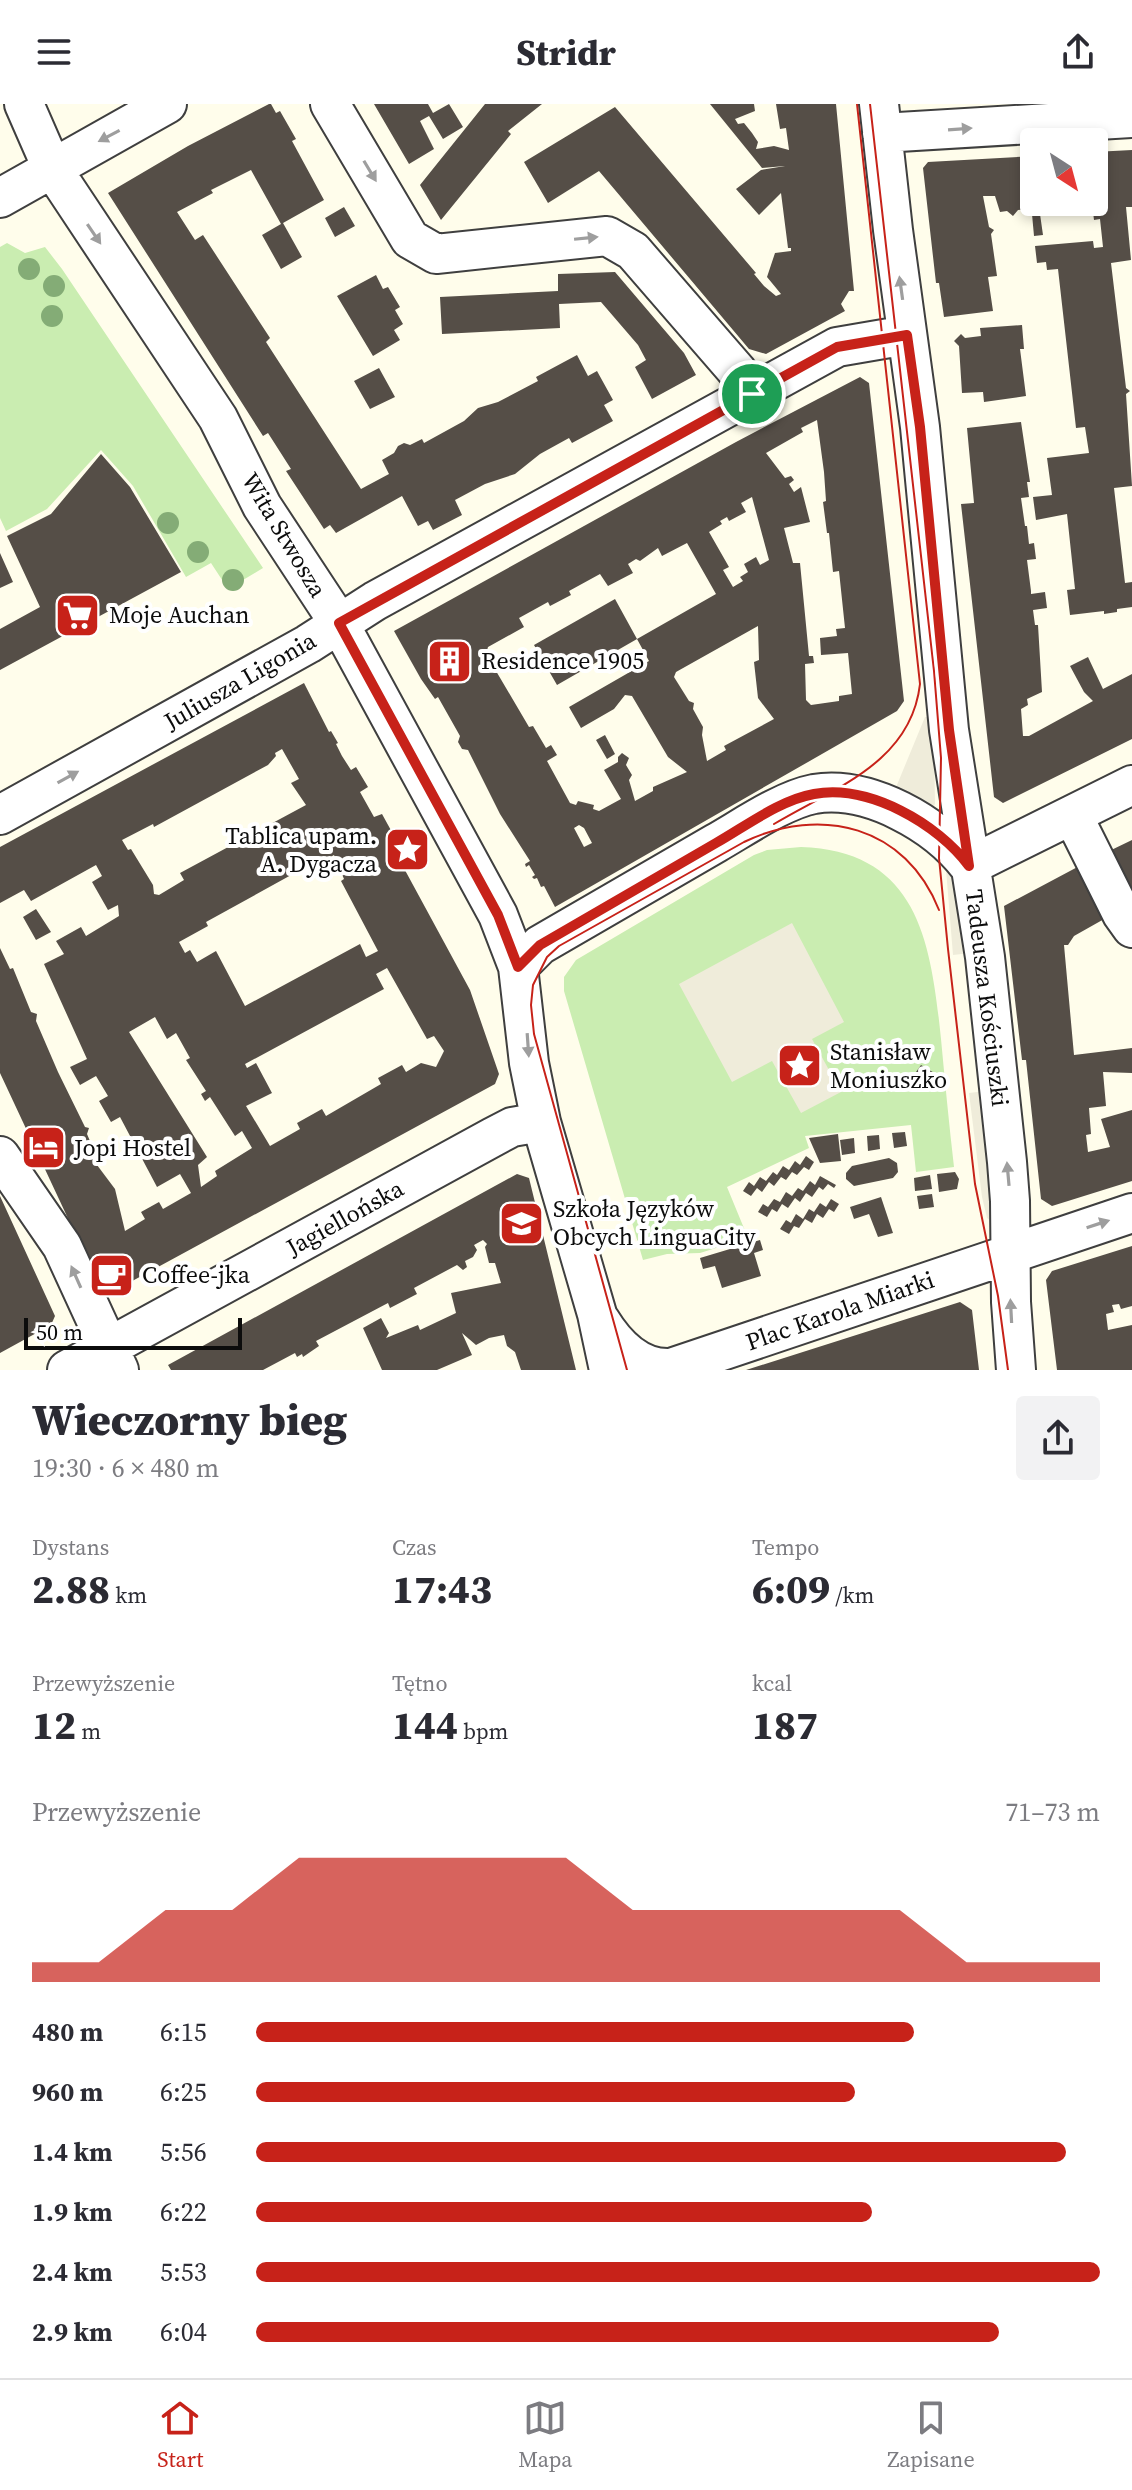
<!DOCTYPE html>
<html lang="pl">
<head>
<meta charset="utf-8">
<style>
	:root { --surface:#fff; --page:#f2f2f3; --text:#2b2b33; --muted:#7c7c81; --line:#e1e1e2; --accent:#c72219 }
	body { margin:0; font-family:"Source Serif 4",serif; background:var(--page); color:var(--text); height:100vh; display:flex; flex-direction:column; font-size:30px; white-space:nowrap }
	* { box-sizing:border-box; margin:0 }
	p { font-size:26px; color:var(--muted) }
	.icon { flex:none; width:44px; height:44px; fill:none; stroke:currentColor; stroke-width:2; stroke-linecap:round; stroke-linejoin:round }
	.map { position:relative; height:1266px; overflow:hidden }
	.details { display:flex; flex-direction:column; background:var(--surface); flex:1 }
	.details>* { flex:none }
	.needle { width:52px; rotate:144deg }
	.tools { position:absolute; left:1020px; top:24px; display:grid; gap:16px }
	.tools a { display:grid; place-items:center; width:88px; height:88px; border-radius:8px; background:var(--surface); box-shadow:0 4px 12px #0003; font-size:40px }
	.scale { position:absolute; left:24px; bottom:20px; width:218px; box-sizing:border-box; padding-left:8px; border:4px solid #0c0c0c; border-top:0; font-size:22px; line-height:28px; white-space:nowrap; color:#0c0c0c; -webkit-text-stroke:6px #fff; paint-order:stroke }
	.pin { position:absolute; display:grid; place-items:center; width:68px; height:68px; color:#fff; margin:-34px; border:4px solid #fff; border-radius:50%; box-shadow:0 2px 8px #0007 }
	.round { display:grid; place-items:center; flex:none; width:84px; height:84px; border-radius:8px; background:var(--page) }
	.headline { display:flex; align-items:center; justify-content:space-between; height:136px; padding:0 32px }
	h1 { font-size:44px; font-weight:800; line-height:60px }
	.figures { display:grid; grid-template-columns:repeat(3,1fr); gap:12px; height:136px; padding:8px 32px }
	.figures div { display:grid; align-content:center }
	.figures b { font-size:40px; font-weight:800 }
	.figures small { font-size:22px; font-weight:400 }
	.figures p { font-size:22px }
	.chart { height:224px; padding:16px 32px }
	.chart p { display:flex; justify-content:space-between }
	.chart svg { width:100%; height:144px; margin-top:8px; fill:var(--accent); opacity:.7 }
	ul { padding:0 32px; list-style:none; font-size:26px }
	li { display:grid; grid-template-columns:128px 96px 1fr; align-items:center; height:60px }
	li i { height:20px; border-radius:10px; background:var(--accent) }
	header { display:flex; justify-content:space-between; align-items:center; height:104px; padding:0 32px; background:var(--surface); font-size:36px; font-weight:800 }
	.menu { display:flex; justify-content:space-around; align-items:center; height:112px; border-top:2px solid var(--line); background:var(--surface); font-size:22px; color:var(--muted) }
	.menu a { display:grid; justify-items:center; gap:4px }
	.menu .active { color:var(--accent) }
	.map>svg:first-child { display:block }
	.green { fill:#caedb1 }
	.plaza { fill:#efecda }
	.building { fill:#554e47; fill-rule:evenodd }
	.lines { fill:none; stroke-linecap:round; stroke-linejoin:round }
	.minor-casing { stroke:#3f3f3f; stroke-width:42 }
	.minor { stroke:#fff; stroke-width:38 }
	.tram { stroke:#c72219; stroke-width:2 }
	.tree { fill:#84ac76 }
	.oneway { fill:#9e9e9e }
	.route-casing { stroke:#fff; stroke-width:16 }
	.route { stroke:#c72219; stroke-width:10 }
	.labels { text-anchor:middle; stroke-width:8; stroke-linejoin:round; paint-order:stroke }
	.street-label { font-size:24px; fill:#0c0c0c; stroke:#fff }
	.poi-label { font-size:24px; fill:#0c0c0c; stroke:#fff; text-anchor:start }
</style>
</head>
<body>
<header><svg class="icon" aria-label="menu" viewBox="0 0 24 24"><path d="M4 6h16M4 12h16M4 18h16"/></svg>Stridr<svg class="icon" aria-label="share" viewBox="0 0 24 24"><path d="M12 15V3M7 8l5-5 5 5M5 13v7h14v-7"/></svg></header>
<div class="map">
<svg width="1132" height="1266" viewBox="0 0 1132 1266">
	<rect width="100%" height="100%" fill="#fffdeb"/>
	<!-- green -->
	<path class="green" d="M7 139 25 149 45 143 62 165 263 464 228 485 211 459 186 473 133 382 101 346 47 405 6 427 0 414V143Z
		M801 743C919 747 931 839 941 935 945 978 949 1020 954 1063L916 1068 911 1021 805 1032 809 1044 727 1083 748 1134 700 1149 667 1150 643 1156 564 887V873L576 856 754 751 767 746Z"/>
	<!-- plaza -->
	<path class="plaza" d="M925 613H929L934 640 935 700 931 707 892 693Z
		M945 753 954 767 970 849 953 851Z
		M792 819 844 918 812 935 841 988 801 1009 772 957 732 978 679 880Z
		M985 987 992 1115 991 1117 987 1114 982 1093 969 989Z"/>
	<!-- building -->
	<path class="building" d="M269 0H271L276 9 280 7 296 35 292 37 324 96 283 119 302 153 281 165 262 131 281 120 251 66 211 86 213 89 177 108 195 136 203 131 270 234 266 238 361 385 389 370 382 356 394 349 398 342 404 339 410 341 422 335 424 339 464 317 478 304 498 298 538 277 536 273 577 251 588 272 597 267 613 296 604 301 613 317 572 339 569 334 540 350 515 370 485 380 455 396 462 411 433 426 428 417 418 422 402 392 336 429 330 421 324 425 286 367 291 365 268 329 263 332 108 89 188 42Z
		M374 0H428L433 9 449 0 463 23 443 35 429 12 420 17 434 45 409 60Z
		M485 0H542L508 27 511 30 441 116 420 81Z
		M710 0H754L755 7 735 15 738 20 744 19 752 29 758 38 756 45 774 42 789 46 786 24 780 25 776 0H836L854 187H849L841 200 845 207 766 250 749 245 599 67 548 99 524 58 615 3 756 169 754 170 764 182 776 192 781 190 767 173 775 149 791 147V144H788L781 89 759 111 736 85 761 66 785 62 762 64Z
		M1132 46V103H1126L1131 156 1111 159 1126 284 1130 287 1126 290 1132 382 1114 384 1125 479 1132 478V503L1117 505V508L1104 510V507L1070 511 1067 486 1075 485 1067 410 1036 416 1033 393 1052 391 1047 354 1089 349 1085 323 1076 324 1058 165 1047 166 1046 158 1037 159 1035 142 1093 137 1094 144 1103 143 1100 115 1094 116 1093 108 1040 110 1043 131 1034 132 1032 110 1040 109 1039 104 1018 106 1013 112 1007 107 1000 108 995 92H983L989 123 994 126 991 130 997 172 988 173 993 207 944 213 939 179H936L923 64 928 58 1034 52V98H1094V48Z
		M344 103 355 122 335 133 325 114Z
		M615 168 684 249 696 271 652 295 635 263 646 256 638 241 601 198 559 200 560 224 442 230 440 193 558 187V170Z
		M376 171 383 185 388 183 400 203 395 206 403 220 394 226 400 236 373 252 337 192Z
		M1022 221 1024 245H1020L1026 292 984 298 983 288 962 289 959 242 954 237 961 230 965 234 981 232 980 224Z
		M379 264 395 293 370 305 354 277Z
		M860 273 869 279 904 597 897 607 555 803 544 782 541 783 537 774 534 775 532 773 535 771 529 761 526 763 525 760 530 757 500 710 468 646 462 645 458 638 460 632 438 593 435 595 421 575 394 527 736 338ZM817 316 824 368 826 397 823 398 827 429H829L833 468 839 467 845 524 836 525 837 532 820 534 821 551 848 549 852 590 839 592V597L811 601 806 596 805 560 814 559 813 552H809L800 459H793L784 424 810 418 801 383 794 388 789 380 794 376 791 372 785 374 766 349 803 328 801 324ZM752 393 769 456 760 461 756 453 744 460 748 468 740 473 743 477 733 483 723 466 729 463 709 428 722 420 720 417 727 413 729 417 746 408 741 399ZM687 439 716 490 637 535 649 557 569 603 581 624 614 605 625 591 632 592 668 653 687 668 653 683V687L635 697 629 676 632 671 626 661 629 654 622 649 618 653V658L604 666 621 695 599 707 593 705 594 701 578 697 576 701 570 699 547 657 557 651 551 641 546 644 533 622 529 623 486 550 488 543 524 523 519 514 548 498 550 502 571 491 569 487 600 470 608 482 633 469 628 460 636 455 640 457 658 444 662 452ZM758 522 759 556 754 558 758 594 774 615 724 642 726 646 707 657 702 631 703 623 693 605 694 599 689 597 674 573 676 568ZM579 721 584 724 592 739 584 743 574 724Z
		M1021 318 1030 378H1027L1029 393 1021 394 1025 422H1027L1029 440 1034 439 1036 455 1027 456 1031 487V490L1045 488 1047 504 1033 506 1035 521H1038L1042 588 1027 595 1028 601 1021 605 1023 632H1029L1093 597 1084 588 1070 562 1088 553 1103 585 1132 570V635L1003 699 994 693 961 400 974 399 967 324Z
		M101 350 130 383 181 468 0 566V525L40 503 7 432 51 410Z
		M0 449 13 478 0 484Z
		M615 495 637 535 557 581 534 541Z
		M304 579 329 628 331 627 338 639 336 640 342 652 351 666 356 663 368 683 360 688 374 713 382 710 393 730 387 733 470 886 499 970 495 980 112 1188 101 1185 0 969V844L10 865 13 864 31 908 37 910 36 917 58 968 85 1023 89 1024 87 1030 98 1056 94 1057 115 1085 125 1127 145 1115 141 1108 159 1098 163 1105 191 1089 180 1070 157 1083 120 1013 111 1018 99 997 108 992 96 972 80 981 70 963 87 955 44 860 64 850 56 837 81 823 86 832 119 812 118 801 108 806 92 778 102 772 96 761 31 797 24 786 0 799V743ZM282 645 299 675 291 679 306 701 180 769 184 776 159 791 154 790 153 781 131 745 128 746 122 736 153 720 154 723 268 661 276 652 275 649ZM334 751 344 775 341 777 378 847 366 853 360 840 245 902 216 847 197 858 190 846 185 849 179 838 208 822 206 818 311 760 312 763ZM387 864 427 935 434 932 444 947 436 963 421 959 406 968 402 961 378 974 381 980 326 1012 322 1005 297 1019 300 1025 270 1042 246 1002 272 989 256 959 247 964 245 960 384 885 376 870ZM155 913 167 935 176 929 190 954 186 956 206 987 201 990 205 997 210 993 235 1032 242 1027 252 1044 215 1067 217 1072 201 1083 198 1061 207 1053 129 928Z
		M605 631 615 650 607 655 596 636Z
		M1132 736V800L1103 750Z
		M1085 759 1113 810 1074 832 1068 841H1064L1074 951 1132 944V969L1103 968 1106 1002 1089 1004 1091 1030 1086 1031 1088 1048 1110 1043 1101 1015 1132 1006V1077L1052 1102 1041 1095 1026 956H1022L1004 802Z
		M36 805 51 828 36 836 23 813Z
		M921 961 936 970 926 984 921 981 916 988 906 982Z
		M905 1028 907 1042 894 1044 892 1029Z
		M838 1030 841 1057 820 1059 809 1034Z
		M879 1031 880 1045 868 1047 867 1032Z
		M854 1034 855 1049 842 1051 840 1036Z
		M806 1052 814 1058 809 1066 804 1063 797 1071 792 1068 786 1076 781 1073 774 1082 769 1078 762 1088 757 1084 751 1092 743 1087 749 1078 754 1082 760 1073 766 1077 773 1068 777 1071 783 1062 789 1066 795 1057 800 1061Z
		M889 1054 897 1059 898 1068 893 1074 854 1082 846 1075V1069L852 1062Z
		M955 1068 959 1075 957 1085 939 1088 937 1070Z
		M517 1070 529 1074 576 1266H521L515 1248 507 1242 504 1231 489 1234 476 1241 462 1229 472 1251 437 1266H382L363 1224 381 1214 389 1229 386 1234 418 1221 420 1226 456 1209 451 1189 501 1179 495 1159H489L485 1143 487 1140 483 1136 474 1141 477 1146 473 1153 465 1157 467 1163 463 1166 457 1161 414 1184 417 1190 390 1204 388 1199 316 1237 319 1242 303 1253 302 1250 297 1253 295 1249 263 1266H171L168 1261Z
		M930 1071 932 1085 915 1087 914 1074Z
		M820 1072 836 1081 834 1084 828 1080 823 1086 819 1083 812 1093 806 1089 800 1098 795 1094 788 1104 782 1100 777 1108 772 1105 767 1113 758 1108 763 1100 768 1103 774 1095 780 1098 786 1088 792 1092 798 1084 803 1087 810 1077 815 1081Z
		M932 1090 934 1103 919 1105 917 1092Z
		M0 1092 55 1212 51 1221 0 1249Z
		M881 1093 893 1129 878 1133 869 1110 854 1115 850 1103Z
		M831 1095 839 1100 834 1108 829 1105 823 1114 817 1110 812 1119 805 1115 799 1124 794 1122 789 1130 780 1125 786 1116 791 1119 796 1110 803 1115 809 1105 814 1108 820 1099 826 1103Z
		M760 1136 763 1146 754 1149 761 1172 722 1184 715 1162 703 1165 700 1154Z
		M1132 1142V1202L1121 1205 1119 1200 1112 1201 1114 1208 1106 1210 1108 1226 1132 1221V1266H1057L1046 1176 1052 1167Z
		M960 1198 972 1206 979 1266H746Z"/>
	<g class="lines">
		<defs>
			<path id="minor" d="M24 0 52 64 218 314 262 402 339 519 498 811 518 863 529 959 541 1018 597 1210 609 1266
				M330 0 410 135 436 150 607 132 633 147 737 267 752 290
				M879 0 893 126 920 323 949 626 985 853 1007 1058 1010 1097 1011 1198 1016 1266
				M882 29 1132 14
				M0 94 167 0
				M0 711 308 540 375 497 837 243 907 231
				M1073 712 1122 810 1132 824
				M969 762 1132 681
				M518 863 540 841C599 807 657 773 716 739 744 723 783 696 814 690 869 681 937 720 969 762
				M0 1052 62 1142 119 1266
				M600 1216C616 1242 639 1266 671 1264L1132 1109
				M67 1266 493 1033 512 1023 541 1018"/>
		</defs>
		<!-- minor casing -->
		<use href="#minor" class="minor-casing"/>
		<!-- minor -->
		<use href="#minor" class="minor"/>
		<!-- tram -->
		<path class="tram" d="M870 0 934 567 941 654 939 754 948 845 975 1080 998 1192 1008 1266
			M774 720C834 684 911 659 920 580L857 0
			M627 1266 534 930 531 901 533 881 547 853 559 842 744 738C821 701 906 722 939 806"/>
	</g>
	<!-- trees -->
	<g class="tree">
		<circle cx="29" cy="165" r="11"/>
		<circle cx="54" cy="182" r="11"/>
		<circle cx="52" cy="212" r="11"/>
		<circle cx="168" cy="419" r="11"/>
		<circle cx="198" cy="448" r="11"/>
		<circle cx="233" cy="476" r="11"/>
	</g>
	<!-- one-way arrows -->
	<defs><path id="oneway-solid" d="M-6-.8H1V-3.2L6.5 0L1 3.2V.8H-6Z" transform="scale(2)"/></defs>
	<g class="oneway">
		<use href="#oneway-solid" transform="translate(960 25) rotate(-4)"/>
		<use href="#oneway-solid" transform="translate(109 32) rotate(152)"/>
		<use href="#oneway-solid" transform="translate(370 67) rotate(59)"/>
		<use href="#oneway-solid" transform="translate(94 130) rotate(56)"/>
		<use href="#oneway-solid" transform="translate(586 134) rotate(-6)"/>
		<use href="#oneway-solid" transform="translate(901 184) rotate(-98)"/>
		<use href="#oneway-solid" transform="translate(68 673) rotate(-29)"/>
		<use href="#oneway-solid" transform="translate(528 941) rotate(86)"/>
		<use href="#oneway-solid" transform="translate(1008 1070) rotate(-95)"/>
		<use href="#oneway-solid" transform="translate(1098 1120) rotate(-18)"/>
		<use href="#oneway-solid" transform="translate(76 1173) rotate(-114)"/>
		<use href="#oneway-solid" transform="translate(1011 1207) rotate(-93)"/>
	</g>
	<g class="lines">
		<defs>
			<path id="route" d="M907 231 920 323 949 626 969 762C938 720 869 680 814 690 780 696 746 722 716 739 657 773 599 807 540 841L518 863 498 811 339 519 837 243Z"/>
		</defs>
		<!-- route casing -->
		<use href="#route" class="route-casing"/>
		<!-- route -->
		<use href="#route" class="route"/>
	</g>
	<!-- icons -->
	<defs>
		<symbol id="supermarket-square" viewBox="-11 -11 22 22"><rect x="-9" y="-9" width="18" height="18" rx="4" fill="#c72219" stroke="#fff"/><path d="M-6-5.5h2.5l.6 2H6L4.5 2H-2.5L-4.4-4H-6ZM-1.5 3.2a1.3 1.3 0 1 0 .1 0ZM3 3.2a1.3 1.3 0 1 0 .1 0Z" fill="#fff"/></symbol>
		<symbol id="building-square" viewBox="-11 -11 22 22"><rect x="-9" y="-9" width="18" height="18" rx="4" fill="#c72219" stroke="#fff"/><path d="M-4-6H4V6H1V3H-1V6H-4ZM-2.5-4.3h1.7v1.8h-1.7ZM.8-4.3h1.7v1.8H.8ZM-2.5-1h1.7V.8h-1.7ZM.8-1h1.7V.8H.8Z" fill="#fff"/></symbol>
		<symbol id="sight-square" viewBox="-11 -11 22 22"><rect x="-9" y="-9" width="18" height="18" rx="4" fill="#c72219" stroke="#fff"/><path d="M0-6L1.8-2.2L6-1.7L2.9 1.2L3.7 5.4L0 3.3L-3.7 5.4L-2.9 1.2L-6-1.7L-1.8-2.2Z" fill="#fff"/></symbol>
		<symbol id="hotel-square" viewBox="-11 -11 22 22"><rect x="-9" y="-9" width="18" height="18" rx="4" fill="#c72219" stroke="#fff"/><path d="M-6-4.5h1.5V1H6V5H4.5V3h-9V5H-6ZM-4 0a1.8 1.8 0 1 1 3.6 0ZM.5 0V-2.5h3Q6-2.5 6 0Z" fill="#fff"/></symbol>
		<symbol id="school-square" viewBox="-11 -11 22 22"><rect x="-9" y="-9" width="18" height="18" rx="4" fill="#c72219" stroke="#fff"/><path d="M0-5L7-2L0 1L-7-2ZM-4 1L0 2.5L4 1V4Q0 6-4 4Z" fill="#fff"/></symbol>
		<symbol id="cafe-square" viewBox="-11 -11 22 22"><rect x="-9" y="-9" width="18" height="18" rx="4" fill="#c72219" stroke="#fff"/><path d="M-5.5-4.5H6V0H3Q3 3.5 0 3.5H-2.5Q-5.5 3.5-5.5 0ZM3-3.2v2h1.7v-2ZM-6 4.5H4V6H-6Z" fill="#fff"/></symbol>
	</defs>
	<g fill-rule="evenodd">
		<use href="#supermarket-square" x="52" y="486" width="51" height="51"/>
		<use href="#building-square" x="424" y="532" width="51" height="51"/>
		<use href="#sight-square" x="382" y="720" width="51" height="51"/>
		<use href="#sight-square" x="774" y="936" width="51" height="51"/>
		<use href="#hotel-square" x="18" y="1018" width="51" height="51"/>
		<use href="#school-square" x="496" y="1094" width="51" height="51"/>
		<use href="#cafe-square" x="86" y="1146" width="51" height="51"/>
	</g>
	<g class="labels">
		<!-- street labels -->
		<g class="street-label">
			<text transform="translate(284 431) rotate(59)" y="8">Wita Stwosza</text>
			<text transform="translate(240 577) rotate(-30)" y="8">Juliusza Ligonia</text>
			<text transform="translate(987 894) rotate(83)" y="8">Tadeusza Kościuszki</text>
			<text transform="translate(345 1114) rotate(-29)" y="8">Jagiellońska</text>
			<text transform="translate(840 1207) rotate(-19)" y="8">Plac Karola Miarki</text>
		</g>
		<!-- poi labels -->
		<g class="poi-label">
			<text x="109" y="519">Moje Auchan</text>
			<text x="481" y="565">Residence 1905</text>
			<text x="377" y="740" text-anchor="end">Tablica upam.<tspan x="377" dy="28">A. Dygacza</tspan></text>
			<text x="830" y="956">Stanisław<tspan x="830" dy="28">Moniuszko</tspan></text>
			<text x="74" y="1052">Jopi Hostel</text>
			<text x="553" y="1113">Szkoła Języków<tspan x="553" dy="28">Obcych LinguaCity</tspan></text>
			<text x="142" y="1179">Coffee-jka</text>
		</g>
	</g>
</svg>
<div class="tools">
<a><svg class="needle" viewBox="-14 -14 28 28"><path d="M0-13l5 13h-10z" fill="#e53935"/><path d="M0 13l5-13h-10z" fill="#7c7c81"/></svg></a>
</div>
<div class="scale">50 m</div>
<div class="pin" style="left:752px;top:290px;background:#1e9e55"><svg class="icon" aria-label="arrive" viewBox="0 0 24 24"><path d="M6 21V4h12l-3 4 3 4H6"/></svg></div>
</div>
<section class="details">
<div class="headline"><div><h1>Wieczorny bieg</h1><p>19:30 · 6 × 480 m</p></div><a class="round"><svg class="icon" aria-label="share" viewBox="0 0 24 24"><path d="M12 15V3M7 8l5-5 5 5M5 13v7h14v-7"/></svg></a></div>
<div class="figures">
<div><p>Dystans</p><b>2.88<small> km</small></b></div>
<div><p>Czas</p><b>17:43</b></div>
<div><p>Tempo</p><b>6:09<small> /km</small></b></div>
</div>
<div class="figures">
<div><p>Przewyższenie</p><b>12<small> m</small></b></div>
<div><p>Tętno</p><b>144<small> bpm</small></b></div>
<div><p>kcal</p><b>187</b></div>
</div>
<div class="chart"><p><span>Przewyższenie</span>71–73 m</p>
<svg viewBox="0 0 160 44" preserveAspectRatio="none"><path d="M0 44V38L10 38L20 22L30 22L40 6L50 6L60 6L70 6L80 6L90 22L100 22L110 22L120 22L130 22L140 38L150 38L160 38V44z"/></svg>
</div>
<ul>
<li><b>480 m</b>6:15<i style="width:78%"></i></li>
<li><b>960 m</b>6:25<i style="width:71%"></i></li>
<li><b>1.4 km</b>5:56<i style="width:96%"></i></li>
<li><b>1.9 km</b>6:22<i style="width:73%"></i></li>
<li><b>2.4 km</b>5:53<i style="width:100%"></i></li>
<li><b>2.9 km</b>6:04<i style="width:88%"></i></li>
</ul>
</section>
<nav class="menu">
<a class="active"><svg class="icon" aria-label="home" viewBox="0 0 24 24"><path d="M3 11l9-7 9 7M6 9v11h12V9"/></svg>Start</a>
<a><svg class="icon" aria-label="map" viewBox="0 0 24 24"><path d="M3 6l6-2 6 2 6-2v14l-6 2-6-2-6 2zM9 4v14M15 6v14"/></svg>Mapa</a>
<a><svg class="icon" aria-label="saved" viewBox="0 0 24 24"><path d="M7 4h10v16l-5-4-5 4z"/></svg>Zapisane</a>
</nav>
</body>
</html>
